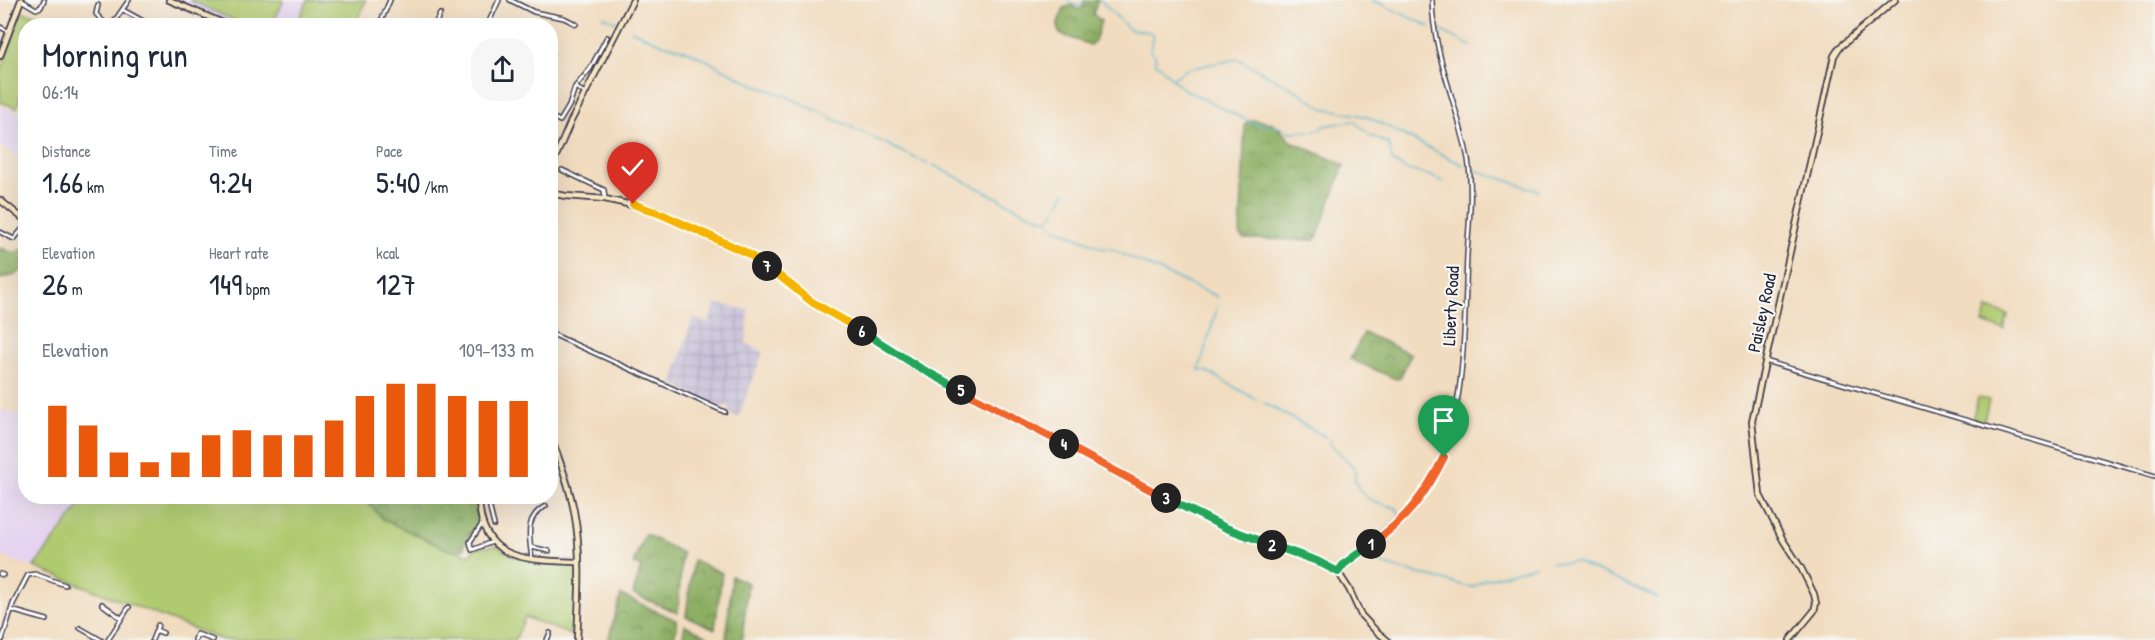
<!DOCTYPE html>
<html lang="en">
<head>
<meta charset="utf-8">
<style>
	:root { --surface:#fff; --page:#f6f6f7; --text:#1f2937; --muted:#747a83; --accent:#ea580c }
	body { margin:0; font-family:"Patrick Hand",sans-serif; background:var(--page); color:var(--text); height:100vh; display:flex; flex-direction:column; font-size:22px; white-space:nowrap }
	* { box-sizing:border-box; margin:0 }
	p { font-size:20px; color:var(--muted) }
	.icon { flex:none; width:33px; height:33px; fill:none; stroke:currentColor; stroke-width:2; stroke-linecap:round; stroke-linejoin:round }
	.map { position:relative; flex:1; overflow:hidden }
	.details { position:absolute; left:18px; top:18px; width:540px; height:486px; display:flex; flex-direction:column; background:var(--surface); border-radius:24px; box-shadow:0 6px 24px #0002 }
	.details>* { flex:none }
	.pin { position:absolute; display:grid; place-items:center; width:51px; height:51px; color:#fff; margin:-62px -26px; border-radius:50% 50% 50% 0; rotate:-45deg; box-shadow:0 0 6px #0007 }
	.pin .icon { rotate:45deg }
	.km { position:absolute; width:30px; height:30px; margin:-15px; border-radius:50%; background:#222; color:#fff; font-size:16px; line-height:30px; text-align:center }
	.round { display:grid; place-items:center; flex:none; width:63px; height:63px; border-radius:24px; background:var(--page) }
	.summary { display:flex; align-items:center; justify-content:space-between; height:102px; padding:0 24px }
	h1 { font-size:33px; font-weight:600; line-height:45px }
	.stats { display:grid; grid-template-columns:repeat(3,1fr); gap:9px; height:102px; padding:6px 24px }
	.stats div { display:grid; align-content:center }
	.stats b { font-size:30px; font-weight:600 }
	.stats small { font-size:16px; font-weight:400 }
	.stats p { font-size:16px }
	.chart { height:168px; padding:12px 24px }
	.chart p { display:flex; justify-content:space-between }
	.chart svg { width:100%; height:108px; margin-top:6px; stroke:var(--accent); stroke-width:6 }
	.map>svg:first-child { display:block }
	.built { fill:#e5d3f0 }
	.industrial { fill:url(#industrial-grid) }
	.green { fill:#b0ca70; stroke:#697656; stroke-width:1.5 }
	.forest { fill:url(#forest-crowns); stroke:#57684e; stroke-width:1.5 }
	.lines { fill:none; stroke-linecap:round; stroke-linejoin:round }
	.stream { stroke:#48b0c6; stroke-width:1.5 }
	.street-casing { stroke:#413e4f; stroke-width:6 }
	.secondary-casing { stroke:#413e4f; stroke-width:8 }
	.street { stroke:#fff; stroke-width:3 }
	.secondary { stroke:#f8e7c3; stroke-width:4.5 }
	.split-1-casing { stroke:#fff; stroke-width:12 }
	.split-2-casing { stroke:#fff; stroke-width:12 }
	.split-3-casing { stroke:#fff; stroke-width:12 }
	.split-4-casing { stroke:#fff; stroke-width:12 }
	.split-5-casing { stroke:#fff; stroke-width:12 }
	.split-6-casing { stroke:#fff; stroke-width:12 }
	.split-7-casing { stroke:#fff; stroke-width:12 }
	.split-8-casing { stroke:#fff; stroke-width:12 }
	.split-9-casing { stroke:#fff; stroke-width:12 }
	.split-1 { stroke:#f0652b; stroke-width:8 }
	.split-2 { stroke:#22a559; stroke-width:8 }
	.split-3 { stroke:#22a559; stroke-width:8 }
	.split-4 { stroke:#f0652b; stroke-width:8 }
	.split-5 { stroke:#f0652b; stroke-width:8 }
	.split-6 { stroke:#22a559; stroke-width:8 }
	.split-7 { stroke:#f5b400; stroke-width:8 }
	.split-8 { stroke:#f5b400; stroke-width:8 }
	.split-9 { stroke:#f5b400; stroke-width:8 }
	.labels { text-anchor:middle; stroke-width:4.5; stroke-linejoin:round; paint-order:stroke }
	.street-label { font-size:18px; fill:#22223b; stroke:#f6f6f2 }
</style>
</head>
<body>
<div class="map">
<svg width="2155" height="640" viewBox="0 0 2155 640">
	<defs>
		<pattern id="industrial-grid" width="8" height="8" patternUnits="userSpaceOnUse" patternTransform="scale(1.5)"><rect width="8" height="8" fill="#c7c0d8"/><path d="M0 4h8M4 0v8" fill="none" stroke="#aba5ba"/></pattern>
		<pattern id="forest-crowns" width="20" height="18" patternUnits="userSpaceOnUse" patternTransform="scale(1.5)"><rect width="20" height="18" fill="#8cae62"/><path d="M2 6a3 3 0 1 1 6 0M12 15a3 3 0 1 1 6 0" fill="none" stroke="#728d52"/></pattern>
	</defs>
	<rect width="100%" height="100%" fill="#f6f6f2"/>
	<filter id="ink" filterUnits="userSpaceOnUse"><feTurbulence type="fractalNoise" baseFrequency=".0167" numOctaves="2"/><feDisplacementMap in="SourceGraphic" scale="12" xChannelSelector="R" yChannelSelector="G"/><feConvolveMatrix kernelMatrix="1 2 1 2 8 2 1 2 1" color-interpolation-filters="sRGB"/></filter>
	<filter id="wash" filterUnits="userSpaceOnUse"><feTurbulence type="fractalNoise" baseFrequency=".008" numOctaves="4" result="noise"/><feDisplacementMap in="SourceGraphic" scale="24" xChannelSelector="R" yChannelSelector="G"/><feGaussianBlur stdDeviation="1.35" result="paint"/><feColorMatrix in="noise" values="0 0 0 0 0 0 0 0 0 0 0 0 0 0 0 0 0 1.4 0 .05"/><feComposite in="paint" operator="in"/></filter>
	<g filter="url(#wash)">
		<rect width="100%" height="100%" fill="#f1dcbf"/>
		<!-- built -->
		<path class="built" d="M175 0H308L296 26 235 25Z
			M0 106 25 114 26 153 24 160 0 146Z
			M0 409 25 418 26 496 82 497 79 507 34 567 0 556Z"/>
		<!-- industrial -->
		<path class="industrial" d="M717 304 749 310 746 343 763 352 738 418 729 413V406L726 405 723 408 682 390 681 386 672 385 693 318 708 323Z"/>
		<!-- green -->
		<path class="green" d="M189 0H284L272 25H244Z
			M308 0H366L355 25H296Z
			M21 12 43 16 40 25 26 26 25 78 17 108 0 102V75Z
			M1988 308 2008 315 2004 330 1983 323Z
			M1978 398 1989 400 1984 420 1982 421 1972 420Z
			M82 497H362L384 520 438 545 470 555 475 548 497 546 513 556 579 562 575 640 574 636 525 617 515 640H222L34 567 79 507Z"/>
		<!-- forest -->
		<path class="forest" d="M1086 0H1098L1093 14 1101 21 1095 41 1090 45 1060 34C1054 26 1061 16 1064 8L1071 5 1077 9H1082Z
			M1253 120 1273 123 1291 141 1344 165 1317 237 1314 240 1244 239 1240 236 1245 124Z
			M0 248 13 253 25 249V268L15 275 0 279Z
			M1364 333 1411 354 1400 378 1396 379 1350 359Z
			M363 497H474L478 524 464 543V549L451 551 442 547 384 520Z
			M645 534 682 553 678 613 633 594 641 566 633 564Z
			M693 560 722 573 715 629 686 616Z
			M732 576 748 583 742 640H726Z
			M621 595 676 620 677 627 673 640H608Z
			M685 625 714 640H682Z"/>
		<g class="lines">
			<!-- stream -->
			<path class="stream" d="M1068 0 1074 5 1081 6 1084 0
				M1100 0 1130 30 1150 32 1153 34 1150 51 1155 55 1156 63C1167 71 1172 82 1184 89L1254 124 1276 126 1289 132 1313 131 1321 129 1323 126 1354 121 1371 136 1389 144 1392 161 1405 169 1431 176 1443 182
				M1372 0 1431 27
				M602 16 617 22
				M1438 29 1471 46
				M631 30 665 45 673 46 694 54 757 86 786 96 928 164
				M1172 79 1187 69 1238 59 1302 94 1323 108 1368 117 1465 166
				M933 165 1029 214 1050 220
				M1472 169 1539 191
				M1051 217 1066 191
				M1049 221 1054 227 1104 249 1109 248 1218 297
				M1218 305 1199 370 1208 372 1257 400
				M1264 403 1326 437
				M1330 440V444L1355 468C1355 473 1354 479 1356 483 1362 501 1380 503 1396 508L1401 516 1393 525 1371 541
				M1369 551 1367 558 1369 561 1466 586 1473 587 1484 580 1535 566
				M1551 562 1561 563 1576 562 1658 598"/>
		</g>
	</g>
	<g filter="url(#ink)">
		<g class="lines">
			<defs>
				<path id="street" d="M21 0 36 9 41 7 44 0
					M510 0 534 12 564 18 576 24
					M98 5 96 14 108 26
					M123 10 152 26
					M111 26 129 0
					M379 26 390 0
					M434 26 440 14
					M487 26 499 0
					M0 27 8 31
					M550 56 552 53
					M575 87 585 93
					M550 116 560 121 569 106 575 87 590 69 607 37
					M562 170 604 190 605 199
					M0 232 14 239 26 225
					M550 333 725 412
					M1765 361 2155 476
					M491 496 490 509 494 525
					M482 524 470 542 472 550 492 542
					M531 547 549 551
					M532 560C530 539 523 517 546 506
					M1338 572C1350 555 1371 545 1387 533 1404 520 1418 504 1429 485 1467 420 1464 329 1467 255 1469 223 1473 190 1468 159 1458 106 1433 55 1432 0
					M0 574 3 575
					M102 604 121 618
					M11 610 47 620
					M80 628 101 640
					M156 630 163 633
					M2 640 13 604 28 575 35 574 65 585
					M108 640 129 607
					M152 640 158 625
					M195 640 197 634 213 640
					M547 640 550 633"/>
				<path id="secondary" d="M169 0 230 26
					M0 56 21 0
					M550 170 571 121 633 0
					M550 193 566 196 605 199 650 209 745 253 769 267 821 308 867 334 919 368 1197 514 1248 537 1317 561 1338 572 1349 589 1361 615 1375 630 1387 640
					M0 200 26 221
					M550 435C560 460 569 485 574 511 582 553 579 597 577 640
					M479 496C479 563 528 560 579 562
					M1790 640 1814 611 1816 603 1814 594 1801 568 1783 540 1760 495 1752 421 1834 56 1839 48 1895 0"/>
			</defs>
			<!-- street casing -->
			<use href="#street" class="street-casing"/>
			<!-- secondary casing -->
			<use href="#secondary" class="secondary-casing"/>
			<!-- street -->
			<use href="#street" class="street"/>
			<!-- secondary -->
			<use href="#secondary" class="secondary"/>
		</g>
	</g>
	<g class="lines" filter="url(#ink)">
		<defs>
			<path id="split-1" d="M1371 544C1406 520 1425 495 1444 457"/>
			<path id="split-2" d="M1272 545 1317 561 1338 572 1344 564 1371 544"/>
			<path id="split-3" d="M1166 498 1226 528 1272 545"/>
			<path id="split-4" d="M1064 444 1166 498"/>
			<path id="split-5" d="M961 390 1064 444"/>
			<path id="split-6" d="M862 331 920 368 961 390"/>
			<path id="split-7" d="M767 266 812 302 862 331"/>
			<path id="split-8" d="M663 215 745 252 767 266"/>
			<path id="split-9" d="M633 204 663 215"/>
		</defs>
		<!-- split-1 casing -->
		<use href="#split-1" class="split-1-casing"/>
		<!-- split-2 casing -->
		<use href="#split-2" class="split-2-casing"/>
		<!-- split-3 casing -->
		<use href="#split-3" class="split-3-casing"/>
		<!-- split-4 casing -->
		<use href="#split-4" class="split-4-casing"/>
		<!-- split-5 casing -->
		<use href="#split-5" class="split-5-casing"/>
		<!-- split-6 casing -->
		<use href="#split-6" class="split-6-casing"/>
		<!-- split-7 casing -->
		<use href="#split-7" class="split-7-casing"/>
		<!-- split-8 casing -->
		<use href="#split-8" class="split-8-casing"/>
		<!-- split-9 casing -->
		<use href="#split-9" class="split-9-casing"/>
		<!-- split-1 -->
		<use href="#split-1" class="split-1"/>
		<!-- split-2 -->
		<use href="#split-2" class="split-2"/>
		<!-- split-3 -->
		<use href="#split-3" class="split-3"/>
		<!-- split-4 -->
		<use href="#split-4" class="split-4"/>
		<!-- split-5 -->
		<use href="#split-5" class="split-5"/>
		<!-- split-6 -->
		<use href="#split-6" class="split-6"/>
		<!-- split-7 -->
		<use href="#split-7" class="split-7"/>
		<!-- split-8 -->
		<use href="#split-8" class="split-8"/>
		<!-- split-9 -->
		<use href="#split-9" class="split-9"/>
	</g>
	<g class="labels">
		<!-- street labels -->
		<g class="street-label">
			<text transform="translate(1451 306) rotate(-87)" y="6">Liberty Road</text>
			<text transform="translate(1762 313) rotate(-78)" y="6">Paisley Road</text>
		</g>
	</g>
</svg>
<div class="pin" style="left:1444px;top:457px;background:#1e9e55"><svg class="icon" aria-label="arrive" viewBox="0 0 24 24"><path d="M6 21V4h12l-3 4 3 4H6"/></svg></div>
<div class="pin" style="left:633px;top:204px;background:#d93025"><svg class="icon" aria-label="check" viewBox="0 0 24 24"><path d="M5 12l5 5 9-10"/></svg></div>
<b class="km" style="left:1371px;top:544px">1</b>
<b class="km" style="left:1272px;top:545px">2</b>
<b class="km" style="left:1166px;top:498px">3</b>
<b class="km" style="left:1064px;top:444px">4</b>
<b class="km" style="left:961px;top:390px">5</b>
<b class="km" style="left:862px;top:331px">6</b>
<b class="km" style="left:767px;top:266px">7</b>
<section class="details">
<div class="summary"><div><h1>Morning run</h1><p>06:14</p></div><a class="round"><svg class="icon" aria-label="share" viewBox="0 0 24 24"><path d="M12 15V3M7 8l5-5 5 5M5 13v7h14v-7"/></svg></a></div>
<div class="stats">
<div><p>Distance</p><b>1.66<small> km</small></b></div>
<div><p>Time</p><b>9:24</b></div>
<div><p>Pace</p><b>5:40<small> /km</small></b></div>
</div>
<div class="stats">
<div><p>Elevation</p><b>26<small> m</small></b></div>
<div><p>Heart rate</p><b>149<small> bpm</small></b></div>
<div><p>kcal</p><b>127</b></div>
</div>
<div class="chart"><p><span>Elevation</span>109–133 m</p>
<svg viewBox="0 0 160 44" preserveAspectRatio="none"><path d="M5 44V15M15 44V23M25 44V34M35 44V38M45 44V34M55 44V27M65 44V25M75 44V27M85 44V27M95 44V21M105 44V11M115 44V6M125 44V6M135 44V11M145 44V13M155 44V13"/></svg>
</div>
</section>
</div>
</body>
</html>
